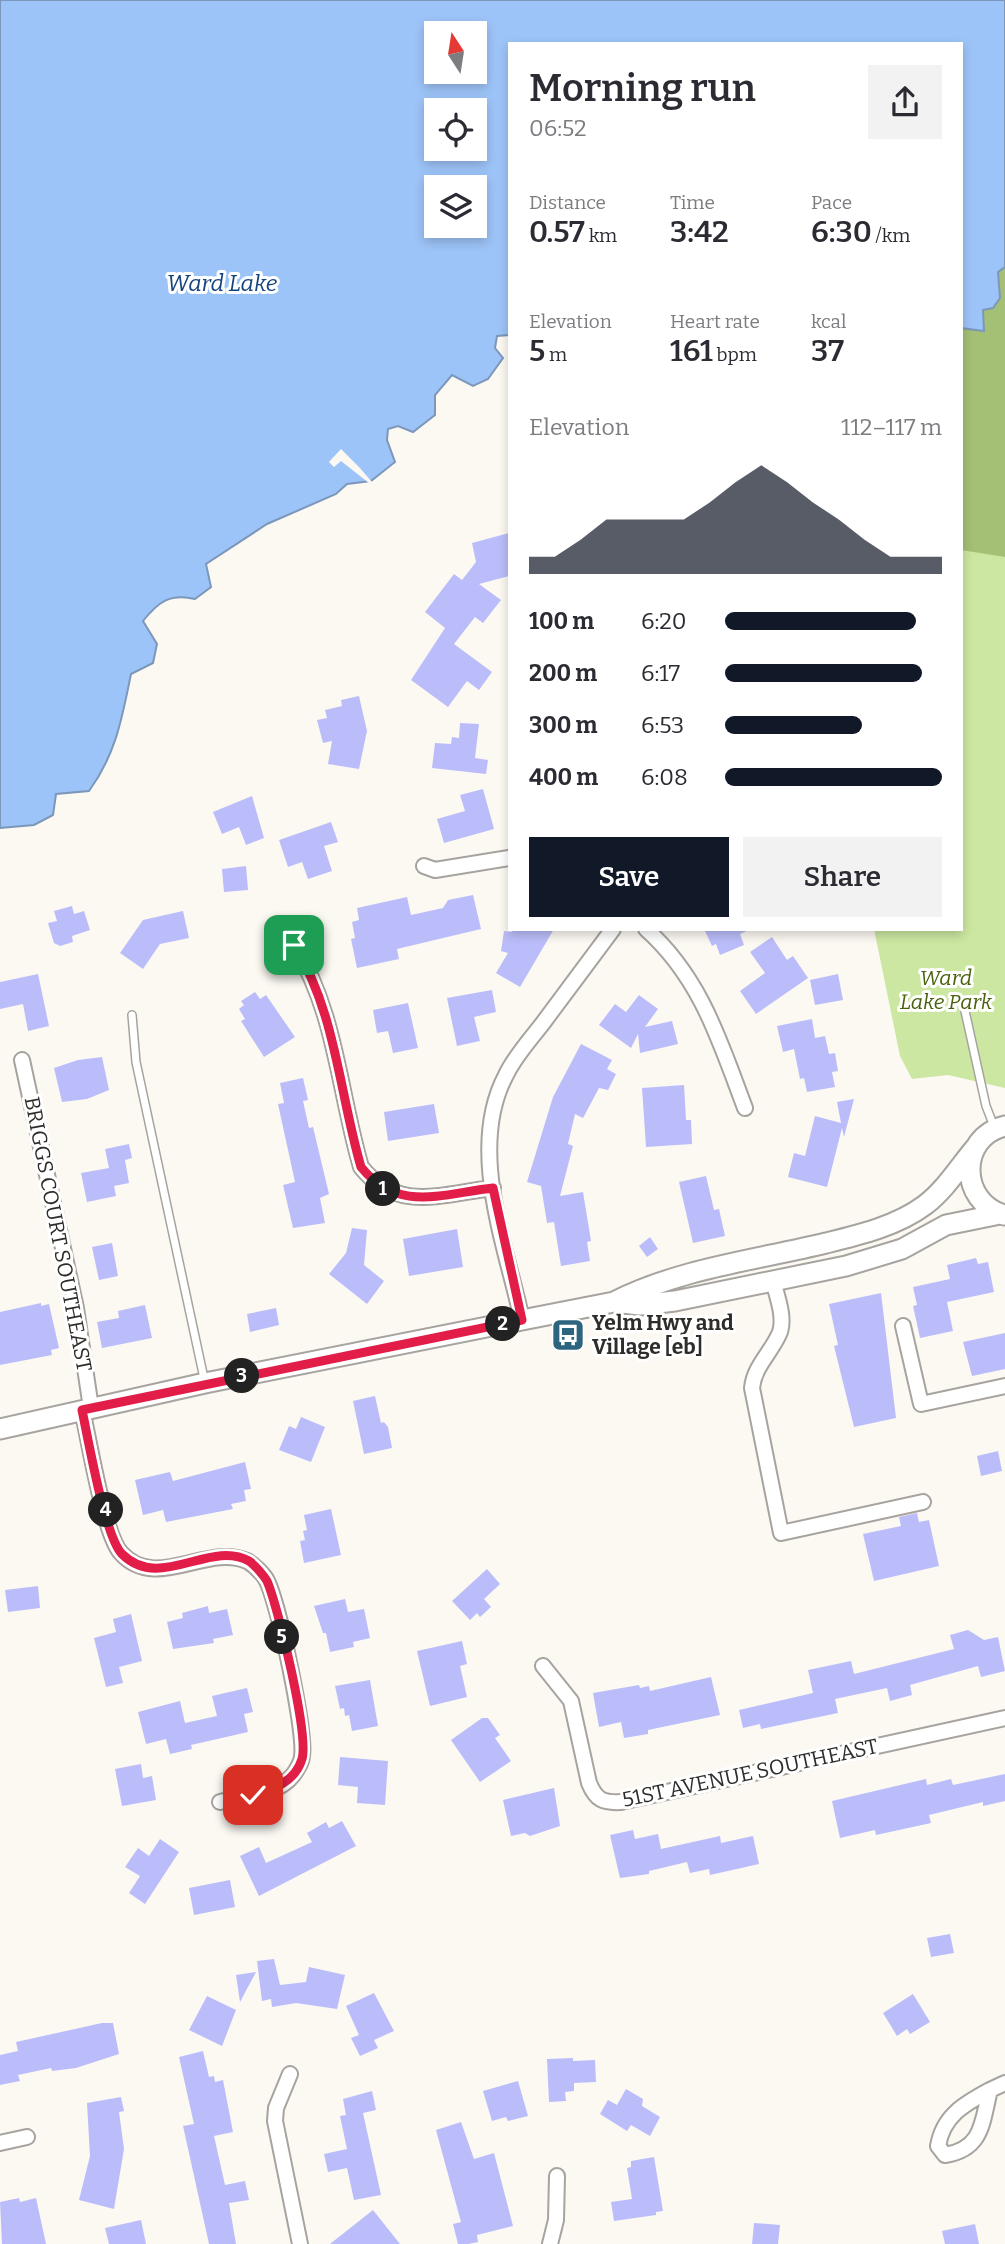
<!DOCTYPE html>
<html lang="en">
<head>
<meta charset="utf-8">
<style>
	:root { --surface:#fff; --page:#f2f2f3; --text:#2b2b33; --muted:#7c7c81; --accent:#111827 }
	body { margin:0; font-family:Bitter,serif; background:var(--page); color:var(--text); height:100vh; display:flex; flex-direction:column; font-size:26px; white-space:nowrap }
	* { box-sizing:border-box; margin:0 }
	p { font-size:23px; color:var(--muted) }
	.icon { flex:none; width:38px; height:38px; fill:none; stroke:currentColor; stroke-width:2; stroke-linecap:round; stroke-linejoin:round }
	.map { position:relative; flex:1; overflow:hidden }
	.side { position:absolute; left:508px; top:42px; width:455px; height:889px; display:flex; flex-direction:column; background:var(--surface); border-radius:0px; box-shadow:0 4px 10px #0003 }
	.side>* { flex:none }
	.needle { width:46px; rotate:348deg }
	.tools { position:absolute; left:424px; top:21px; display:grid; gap:14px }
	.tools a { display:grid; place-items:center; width:63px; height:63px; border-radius:0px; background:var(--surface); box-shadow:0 4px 10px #0003; font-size:35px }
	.pin { position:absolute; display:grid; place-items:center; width:60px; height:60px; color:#fff; margin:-30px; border-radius:14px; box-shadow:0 4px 10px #0006 }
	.km { position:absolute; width:35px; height:35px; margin:-18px; border-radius:50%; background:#222; color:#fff; font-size:19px; line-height:35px; text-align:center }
	.round { display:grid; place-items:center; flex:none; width:74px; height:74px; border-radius:0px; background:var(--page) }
	.summary { display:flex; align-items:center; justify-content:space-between; height:119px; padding:0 21px }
	h1 { font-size:38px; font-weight:600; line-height:52px }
	.stats { display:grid; grid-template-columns:repeat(3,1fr); gap:10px; height:119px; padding:7px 21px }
	.stats div { display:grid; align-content:center }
	.stats b { font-size:30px; font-weight:600 }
	.stats small { font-size:19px; font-weight:400 }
	.stats p { font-size:19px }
	.chart { height:196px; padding:14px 21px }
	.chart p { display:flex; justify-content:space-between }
	.chart svg { width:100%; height:126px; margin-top:7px; fill:var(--accent); opacity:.7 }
	.cta { display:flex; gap:14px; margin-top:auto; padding:14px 21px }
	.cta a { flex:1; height:80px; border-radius:0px; background:var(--accent); color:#fff; font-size:28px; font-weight:600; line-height:80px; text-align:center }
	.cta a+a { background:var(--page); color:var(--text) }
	ul { padding:0 21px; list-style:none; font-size:23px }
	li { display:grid; grid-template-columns:112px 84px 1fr; align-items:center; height:52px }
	li i { height:18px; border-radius:9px; background:var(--accent) }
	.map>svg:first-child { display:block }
	.green { fill:#cce7a1 }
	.forest { fill:#a4c074 }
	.water { fill:#9dc4f8; stroke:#7c97ba; stroke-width:2; fill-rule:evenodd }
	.pier { fill:#fcf9f3 }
	.building { fill:#bbbdfa }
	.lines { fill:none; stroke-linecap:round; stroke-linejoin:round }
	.lane-casing { stroke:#a7a49f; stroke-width:10 }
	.street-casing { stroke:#a7a49f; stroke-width:18 }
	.secondary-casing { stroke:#a7a49f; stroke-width:23 }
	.lane { stroke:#fff; stroke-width:7 }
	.street { stroke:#fff; stroke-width:14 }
	.secondary { stroke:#fff; stroke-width:19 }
	.route-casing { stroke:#fff; stroke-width:14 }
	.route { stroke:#e11d48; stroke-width:9 }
	.labels { text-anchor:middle; stroke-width:6; stroke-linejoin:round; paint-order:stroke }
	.park-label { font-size:21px; font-style:italic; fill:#4a620e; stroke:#fff }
	.street-label { font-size:21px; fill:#2e2d2b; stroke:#fff }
	.poi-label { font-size:21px; font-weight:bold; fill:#2e2d2b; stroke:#fff; text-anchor:start }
	.water-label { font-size:23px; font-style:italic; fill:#16447e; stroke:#fff }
</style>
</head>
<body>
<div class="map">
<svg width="1005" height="2244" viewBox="0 0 1005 2244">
	<rect width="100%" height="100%" fill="#fcf9f3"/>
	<!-- green -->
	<path class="green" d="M1005 249V1088L948 1075 912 1079 900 1056 874 929H961V289Z"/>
	<!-- forest -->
	<path class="forest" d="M1005 249V557L961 550V289Z"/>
	<!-- water -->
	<path class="water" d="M0 0H1005V267L998 272 1000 298 993 308 983 310 984 331 961 328V44H509V335L497 336 495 348 503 358 488 379 473 386 452 375 435 395V415L413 432 398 426 388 429 387 440 395 462 371 481 347 484 336 494 267 524 206 564 211 587 195 599C170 593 158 602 143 621L157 644 153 663 131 674C122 718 116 754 89 791L56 794 53 815 34 825 0 828ZM436 33H474V72H436ZM436 110H474V149H436ZM436 187H474V226H436Z"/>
	<!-- pier -->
	<path class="pier" d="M341 449 359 467 372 482 369 483 341 461 334 467 329 462Z"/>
	<!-- building -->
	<path class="building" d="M509 533V576L479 584 501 600 483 623 475 617 454 644 492 672 479 690 467 681 448 707 411 680 445 628 425 612 454 574 462 580 476 562 472 543Z
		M359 696 367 731 359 769 328 764 332 741 323 743 317 720 327 718 325 710 342 706 341 700Z
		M460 723 479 724 475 758 488 760 486 774 432 768 435 743 451 744 452 737 459 738Z
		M483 789 494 829 444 843 437 819 465 811 460 795Z
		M252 796 264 838 246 845 239 827 222 834 213 812Z
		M331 822 338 842 324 846 332 871 308 879 302 862 288 867 279 840Z
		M246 866 248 890 224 892 222 869Z
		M473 895 481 929 397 949 399 959 357 968 351 939 355 938 352 922 359 920 357 908 407 897 411 915 443 908 448 900Z
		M72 906 74 914 84 911 90 930 72 936 73 942 60 946 54 943 48 923 57 921 54 911Z
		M183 911 189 938 160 944 143 969 120 953 143 920Z
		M511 929H554L520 987 496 973 508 953 501 951 504 931 512 932Z
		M704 929H751L740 934 744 945 720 955 716 944 712 946Z
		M772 937 787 960 793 956 808 978 756 1014 740 991 765 973 750 952Z
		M38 974 49 1026 28 1031 23 1004 0 1009V982Z
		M838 974 843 1000 815 1005 810 980Z
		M492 990 496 1012 474 1017 480 1041 457 1046 447 998Z
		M255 992 260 999 266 995 295 1037 264 1057 241 1021 245 1019 239 1009 244 1005 241 1001Z
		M639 995 658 1009 645 1027 672 1021 678 1044 640 1053 638 1034 631 1048 599 1025 615 1004 626 1012Z
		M408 1003 418 1048 393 1053 388 1031 377 1033 373 1010Z
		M812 1019 815 1038 825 1036 829 1054 835 1053 838 1071 832 1072 835 1087 807 1092 804 1078 800 1079 794 1049 783 1052 777 1026Z
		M581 1044 612 1060 607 1069 616 1074 608 1090 599 1088 583 1118 575 1114 568 1144 573 1146 560 1196 583 1192 591 1241 587 1242 590 1261 561 1266 554 1222 547 1223 541 1186 527 1182 553 1097Z
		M102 1057 109 1090 87 1099 62 1102 54 1068 78 1060Z
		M303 1078 308 1100 303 1101 309 1128 313 1127 329 1194 320 1198 325 1223 293 1228 283 1185 295 1182 278 1104 284 1103 280 1083Z
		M684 1085 686 1120H691L692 1144 646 1147 642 1088Z
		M854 1099 844 1137 842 1128 827 1187 788 1177 794 1153 805 1156 815 1116 841 1123 837 1102Z
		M434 1104 439 1133 388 1141 384 1112Z
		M129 1144 132 1158 125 1160 129 1183 114 1186 116 1196 87 1202 81 1173 109 1168 105 1149Z
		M706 1176 714 1210 719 1209 725 1236 693 1243 679 1182Z
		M352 1228 367 1230 364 1265 384 1281 367 1304 329 1274 346 1253Z
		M457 1229 463 1267 409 1276 403 1239Z
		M650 1237 658 1249 647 1257 639 1246Z
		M112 1243 118 1276 99 1280 92 1247Z
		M976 1258 978 1264 988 1262 994 1292 947 1302 953 1331 920 1338 913 1306 917 1305 913 1287 950 1279 947 1265Z
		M881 1293 896 1418 854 1427 834 1346 838 1345 829 1304Z
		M41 1303V1306L49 1304 59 1348 51 1350 52 1355 0 1365V1312Z
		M145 1305 152 1338 102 1348 97 1322 119 1318 118 1311Z
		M276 1308 279 1325 250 1332 247 1314Z
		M1005 1333V1369L972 1376 963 1342Z
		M375 1396 381 1423 384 1422 388 1427 392 1448 364 1454 353 1401Z
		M301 1417 325 1427 311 1462 279 1450 289 1426 296 1429Z
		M998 1451 1002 1471 981 1476 977 1456Z
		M245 1462 251 1489 244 1490 246 1501 231 1504 233 1509 166 1522 163 1510 143 1515 135 1480 170 1472 173 1481Z
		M331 1509 341 1555 304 1563 300 1541 305 1540 303 1531 307 1530 304 1515Z
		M917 1513 919 1522 929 1520 939 1566 874 1581 863 1534 901 1526 899 1517Z
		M487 1569 500 1584 484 1599 491 1607 480 1617 477 1613 470 1620 452 1601Z
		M38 1586 40 1608 8 1612 5 1590Z
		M345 1599 348 1612 364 1609 370 1638 353 1642 354 1647 330 1652 326 1633H323L314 1606Z
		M208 1606 209 1613 227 1609 233 1635 213 1639 214 1643 173 1649 167 1622 183 1618 182 1613Z
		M131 1614 142 1661 119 1667 123 1683 106 1687 94 1638 116 1632 113 1619Z
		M968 1630 984 1640 998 1637 1005 1671 981 1677 978 1666 910 1685 912 1695 890 1701 887 1688 835 1699 838 1713 761 1729 760 1724 743 1728 739 1710 813 1693 808 1670 851 1661 854 1674 954 1649 950 1635Z
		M462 1641 467 1664 460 1666 467 1697 430 1706 417 1651Z
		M711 1677 720 1715 648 1730V1734L624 1738 621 1722 599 1727 593 1693 639 1685 640 1688 649 1686 650 1691Z
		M370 1680 378 1726 352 1731 349 1715 345 1716 344 1708 340 1709 335 1686Z
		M247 1688 253 1712 244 1714 248 1732 191 1745 192 1749 170 1754 166 1739 146 1744 138 1712 180 1701 185 1723 217 1716 212 1696Z
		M482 1718H488L500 1735 495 1738 511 1761 480 1782 451 1740Z
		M340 1757 388 1761 385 1805 357 1803 358 1787 338 1785Z
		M141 1764 143 1778 152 1776 156 1800 122 1806 115 1769Z
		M1005 1774V1801L983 1806V1802L929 1815 931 1823 876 1835 875 1830 840 1838 832 1801 926 1779 927 1785 951 1779 953 1785Z
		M554 1788 560 1826 530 1836 525 1833 511 1836 503 1800Z
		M342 1821 356 1846 259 1896 240 1856 259 1847 266 1863 312 1842 307 1833 326 1822 329 1828Z
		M633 1830 635 1839 658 1834 661 1849 720 1836 721 1843 753 1836 759 1864 710 1875 709 1869 690 1873 687 1862 649 1871V1874L620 1878 610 1835Z
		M160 1839 179 1852 145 1904 129 1893 140 1876 125 1867 138 1848 149 1856Z
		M230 1880 235 1907 194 1915 189 1888Z
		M950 1934 954 1953 931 1957 927 1938Z
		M274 1959 280 1985 306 1982 309 1967 345 1975 337 2009 296 2003 272 2007 271 1999 262 2001 257 1961Z
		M256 1972 240 2002 236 1975Z
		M374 1993 394 2031 374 2040 378 2048 360 2056 351 2038 359 2035 346 2006Z
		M913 1994 930 2022 910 2034 907 2029 897 2036 883 2013Z
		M207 1996 236 2010 222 2046 189 2030Z
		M102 2023H113L119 2054 76 2068 52 2071 51 2068 18 2075 20 2081 0 2085V2055L18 2051 16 2042Z
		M203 2051 209 2077 214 2076 215 2082 223 2080 233 2132 214 2136 225 2185 245 2181 249 2200 229 2203 236 2244H209L183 2126 194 2124 179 2057Z
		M573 2058V2061L595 2060 596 2082 574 2083V2091L565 2092 566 2101 549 2102 547 2059Z
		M518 2081 528 2116 508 2121 506 2117 492 2121 483 2091Z
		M626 2089 643 2099 642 2106 660 2117 650 2136 631 2125 627 2131 600 2114 608 2100 617 2105Z
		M372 2091 376 2110 363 2113 381 2195 354 2200 347 2168 328 2172 324 2154 347 2149 340 2116 346 2115 343 2099Z
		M121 2097 124 2111 119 2112 124 2149 114 2209 79 2200 90 2156 87 2103Z
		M461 2122 474 2159 494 2153 513 2226 477 2235 478 2242 468 2244H458L453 2224 461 2222 436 2130Z
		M654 2157 663 2211 656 2212V2215L614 2221 611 2202 632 2199 627 2168 631 2167V2161Z
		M19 2198 20 2202 36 2198 46 2244H2L0 2202Z
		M373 2210 400 2244H330Z
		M141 2220 146 2244H109L105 2228Z
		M754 2223 780 2225 778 2244H752Z
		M975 2224 979 2244H945L942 2231Z"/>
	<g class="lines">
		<defs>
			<path id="lane" d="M965 1011 986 1106 995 1129
				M132 1015 136 1062 205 1383"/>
			<path id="street" d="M424 866 435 870 509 858
				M646 929C701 978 720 1042 745 1108
				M294 945C336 1012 339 1092 361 1167 398 1213 441 1194 493 1188
				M22 1060 76 1308 91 1408
				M773 1281C777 1296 785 1317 780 1332 772 1352 754 1366 752 1388L781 1533 923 1502
				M522 1320C506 1246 467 1148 506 1075 515 1056 530 1040 543 1023 566 992 590 960 613 929
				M903 1326 921 1404 1005 1386
				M82 1410C89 1439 104 1535 121 1553 156 1592 207 1543 247 1561 253 1564 263 1574 266 1579 278 1600 306 1733 302 1756 302 1761 297 1770 293 1775 278 1795 244 1797 220 1802
				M543 1666 571 1701 589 1783C596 1800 603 1803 621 1802L1005 1718
				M290 2074 276 2108 275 2121 300 2244
				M990 2090C982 2122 983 2149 945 2155L938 2146C943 2116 964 2104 990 2090Z
				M990 2090 1005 2083
				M0 2143 27 2137
				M550 2244 556 2220 557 2176"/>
			<path id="secondary" d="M1004 1215C959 1202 958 1137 1005 1126
				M614 1302C678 1269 756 1260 826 1243 859 1235 897 1226 925 1205 945 1190 959 1167 975 1148
				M0 1429 205 1383 522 1320 614 1302 640 1305 675 1301 846 1266 902 1249 946 1225 1000 1214"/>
		</defs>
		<!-- lane casing -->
		<use href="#lane" class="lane-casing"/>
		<!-- street casing -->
		<use href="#street" class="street-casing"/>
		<!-- secondary casing -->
		<use href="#secondary" class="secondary-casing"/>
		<!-- lane -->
		<use href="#lane" class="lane"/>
		<!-- street -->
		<use href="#street" class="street"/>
		<!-- secondary -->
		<use href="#secondary" class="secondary"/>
	</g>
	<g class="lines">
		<defs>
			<path id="route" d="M253 1795C274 1789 295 1782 302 1759 309 1735 278 1606 267 1581 264 1576 255 1565 249 1561 210 1539 160 1592 122 1554 105 1537 88 1438 82 1410L522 1320 493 1188C441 1194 398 1213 361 1167 339 1092 336 1012 294 945"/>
		</defs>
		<!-- route casing -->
		<use href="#route" class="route-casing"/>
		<!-- route -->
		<use href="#route" class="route"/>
	</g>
	<!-- icons -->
	<defs>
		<symbol id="bus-square" viewBox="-11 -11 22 22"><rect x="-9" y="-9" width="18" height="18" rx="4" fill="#2d657f" stroke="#fff"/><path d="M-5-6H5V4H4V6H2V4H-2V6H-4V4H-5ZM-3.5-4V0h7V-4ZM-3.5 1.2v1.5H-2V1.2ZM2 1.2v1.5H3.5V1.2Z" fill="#fff"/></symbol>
	</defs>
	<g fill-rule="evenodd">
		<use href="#bus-square" x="549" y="1316" width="38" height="38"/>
	</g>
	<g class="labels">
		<!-- park labels -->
		<g class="park-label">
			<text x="946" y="985">Ward<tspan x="946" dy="24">Lake Park</tspan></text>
		</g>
		<!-- street labels -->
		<g class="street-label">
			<text transform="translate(58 1234) rotate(79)" y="7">BRIGGS COURT SOUTHEAST</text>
			<text transform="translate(750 1773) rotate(-12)" y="7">51ST AVENUE SOUTHEAST</text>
		</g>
		<!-- poi labels -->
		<g class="poi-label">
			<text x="592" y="1330">Yelm Hwy and<tspan x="592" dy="24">Village [eb]</tspan></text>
		</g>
		<!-- water labels -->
		<g class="water-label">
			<text x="222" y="291">Ward Lake</text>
		</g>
	</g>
</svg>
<div class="tools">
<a><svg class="needle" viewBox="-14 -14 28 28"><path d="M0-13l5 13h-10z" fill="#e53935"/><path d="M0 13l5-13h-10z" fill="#7c7c81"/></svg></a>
<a><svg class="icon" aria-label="locate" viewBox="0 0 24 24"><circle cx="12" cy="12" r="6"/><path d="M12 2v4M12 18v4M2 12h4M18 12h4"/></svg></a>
<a><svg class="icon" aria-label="layers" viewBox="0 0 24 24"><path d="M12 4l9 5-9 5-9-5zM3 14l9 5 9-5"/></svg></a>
</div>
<div class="pin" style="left:294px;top:945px;background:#1e9e55"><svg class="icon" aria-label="arrive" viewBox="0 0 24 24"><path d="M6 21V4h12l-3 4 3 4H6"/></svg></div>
<div class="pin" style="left:253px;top:1795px;background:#d93025"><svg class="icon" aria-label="check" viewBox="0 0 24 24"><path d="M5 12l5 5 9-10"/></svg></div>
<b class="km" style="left:383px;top:1189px">1</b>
<b class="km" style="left:503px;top:1324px">2</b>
<b class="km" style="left:242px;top:1376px">3</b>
<b class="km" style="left:106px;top:1510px">4</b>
<b class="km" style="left:282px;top:1637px">5</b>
<section class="side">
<div class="summary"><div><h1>Morning run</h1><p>06:52</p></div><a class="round"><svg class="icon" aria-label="share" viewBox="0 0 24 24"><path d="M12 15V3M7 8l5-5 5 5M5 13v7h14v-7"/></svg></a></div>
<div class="stats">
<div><p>Distance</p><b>0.57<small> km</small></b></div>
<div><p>Time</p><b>3:42</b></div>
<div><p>Pace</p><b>6:30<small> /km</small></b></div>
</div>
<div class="stats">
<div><p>Elevation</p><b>5<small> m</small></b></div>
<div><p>Heart rate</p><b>161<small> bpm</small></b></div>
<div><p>kcal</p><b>37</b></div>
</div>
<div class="chart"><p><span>Elevation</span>112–117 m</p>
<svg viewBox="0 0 160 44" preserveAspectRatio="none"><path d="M0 44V38L10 38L20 32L30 25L40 25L50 25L60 25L70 19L80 12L90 6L100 12L110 19L120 25L130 32L140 38L150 38L160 38V44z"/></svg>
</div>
<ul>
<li><b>100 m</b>6:20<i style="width:88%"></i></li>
<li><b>200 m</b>6:17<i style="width:91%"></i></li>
<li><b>300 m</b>6:53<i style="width:63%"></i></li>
<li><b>400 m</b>6:08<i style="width:100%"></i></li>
</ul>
<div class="cta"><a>Save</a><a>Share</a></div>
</section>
</div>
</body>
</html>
